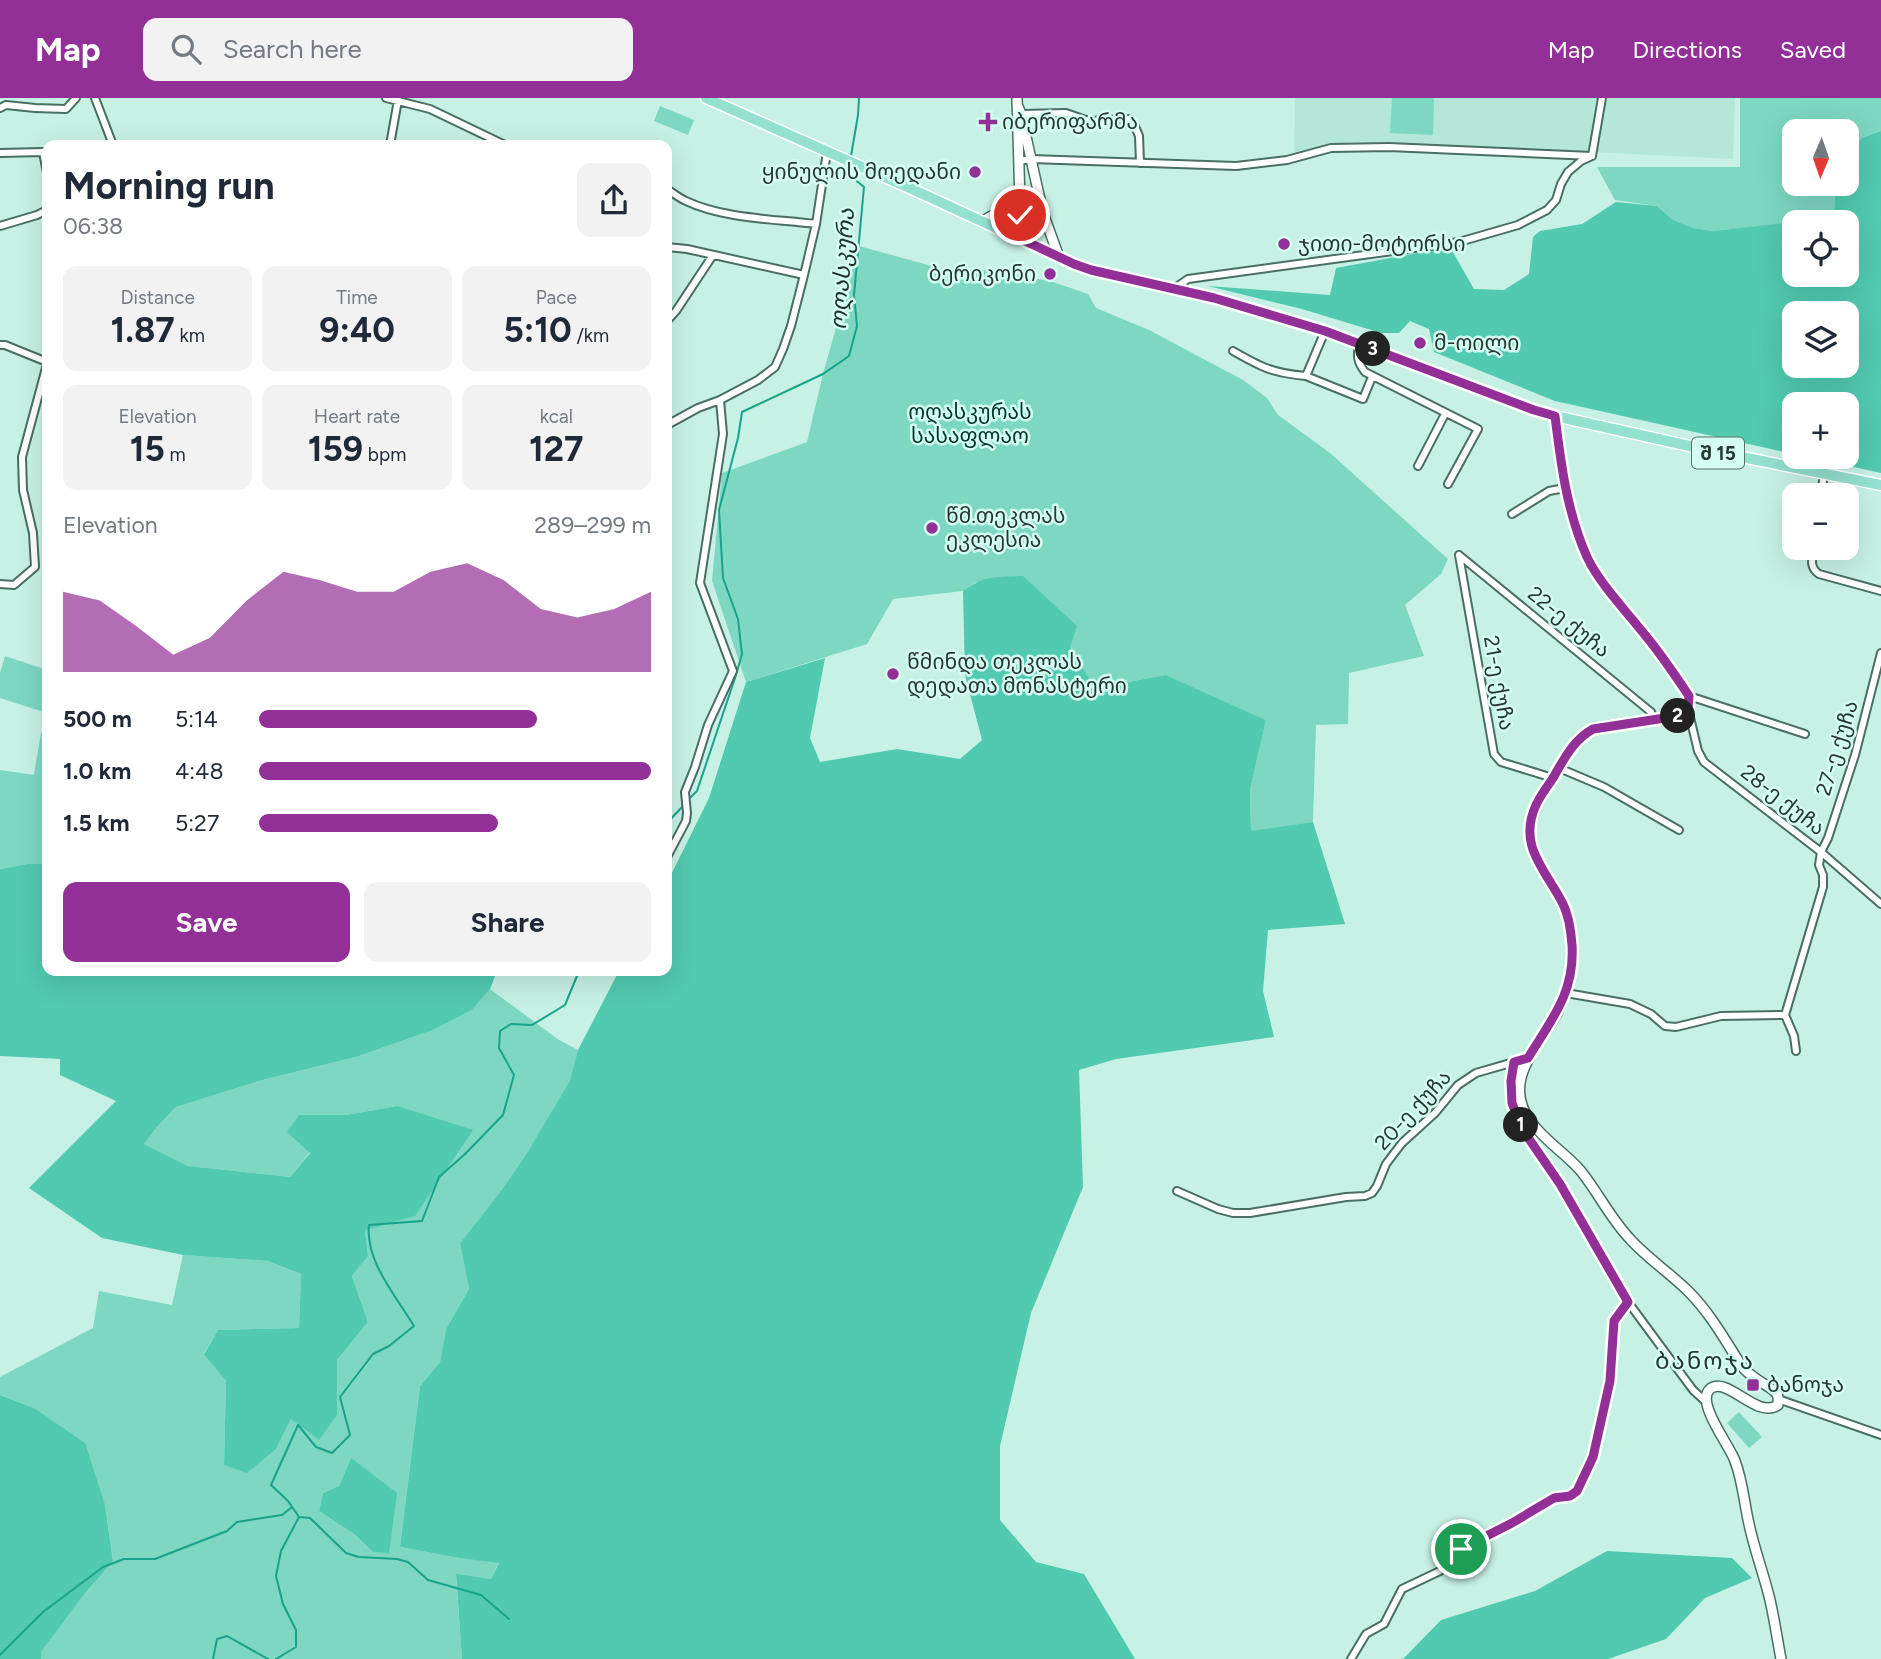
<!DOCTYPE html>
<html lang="en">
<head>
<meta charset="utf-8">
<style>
	:root { --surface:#fff; --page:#f2f2f3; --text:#1f2937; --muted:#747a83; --accent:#923097 }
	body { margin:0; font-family:Figtree,"Noto Sans Georgian",sans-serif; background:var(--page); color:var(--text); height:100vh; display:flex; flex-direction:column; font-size:26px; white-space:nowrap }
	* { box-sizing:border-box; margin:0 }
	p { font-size:23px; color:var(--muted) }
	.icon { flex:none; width:38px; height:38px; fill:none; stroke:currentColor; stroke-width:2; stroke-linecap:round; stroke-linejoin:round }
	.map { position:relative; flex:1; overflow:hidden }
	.side { position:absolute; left:42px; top:42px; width:630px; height:836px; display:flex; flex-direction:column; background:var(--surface); border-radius:14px; box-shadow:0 7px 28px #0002 }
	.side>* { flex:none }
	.needle { width:46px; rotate:182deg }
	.tools { position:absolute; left:1782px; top:21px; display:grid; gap:14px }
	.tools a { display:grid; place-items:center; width:77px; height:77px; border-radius:14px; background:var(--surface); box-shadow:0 7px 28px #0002; font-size:35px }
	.pin { position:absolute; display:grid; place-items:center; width:60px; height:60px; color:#fff; margin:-30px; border:4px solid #fff; border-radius:50%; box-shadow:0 2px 7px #0007 }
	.km { position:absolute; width:35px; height:35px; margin:-18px; border-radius:50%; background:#222; color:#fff; font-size:19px; line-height:35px; text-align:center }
	.round { display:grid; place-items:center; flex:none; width:74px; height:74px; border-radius:14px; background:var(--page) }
	.overview { display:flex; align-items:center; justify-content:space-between; height:119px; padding:0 21px }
	h1 { font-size:38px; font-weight:700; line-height:52px }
	.metrics { display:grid; grid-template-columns:repeat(3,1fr); gap:10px; height:119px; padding:7px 21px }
	.metrics div { display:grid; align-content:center; border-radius:14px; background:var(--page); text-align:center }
	.metrics b { font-size:35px; font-weight:700 }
	.metrics small { font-size:19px; font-weight:400 }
	.metrics p { font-size:19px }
	.chart { height:196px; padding:14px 21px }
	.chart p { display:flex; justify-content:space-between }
	.chart svg { width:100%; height:126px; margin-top:7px; fill:var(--accent); opacity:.7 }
	.primary-button { display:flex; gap:14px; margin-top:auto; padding:14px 21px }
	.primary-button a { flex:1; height:80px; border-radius:14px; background:var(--accent); color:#fff; font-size:28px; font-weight:700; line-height:80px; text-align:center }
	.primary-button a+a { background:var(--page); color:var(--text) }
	ul { padding:0 21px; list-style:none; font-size:23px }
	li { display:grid; grid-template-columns:112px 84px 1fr; align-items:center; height:52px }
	li i { height:18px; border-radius:9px; background:var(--accent) }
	header { display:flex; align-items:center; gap:42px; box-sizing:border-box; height:98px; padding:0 35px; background:var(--accent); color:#fff }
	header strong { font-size:33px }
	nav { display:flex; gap:38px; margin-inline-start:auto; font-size:24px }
	.search { width:490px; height:63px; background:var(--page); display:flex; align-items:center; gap:18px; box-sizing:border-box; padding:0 24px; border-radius:14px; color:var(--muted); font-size:26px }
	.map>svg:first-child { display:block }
	.built { fill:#b5e7d9 }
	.green { fill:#7dd7c1; fill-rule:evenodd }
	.forest { fill:#51cab0; fill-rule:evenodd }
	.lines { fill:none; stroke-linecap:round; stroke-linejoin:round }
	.stream { stroke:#18a38a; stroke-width:2 }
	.street-casing { stroke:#496e64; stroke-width:10 }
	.secondary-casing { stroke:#496e64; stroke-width:12 }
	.primary-casing { stroke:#fff; stroke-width:13 }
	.street { stroke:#fff; stroke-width:6 }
	.secondary { stroke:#fff; stroke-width:9 }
	.primary { stroke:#94e1d0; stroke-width:10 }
	.route-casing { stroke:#fff; stroke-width:14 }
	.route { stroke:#923097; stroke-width:9 }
	.poi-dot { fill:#923097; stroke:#d4fef2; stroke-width:2.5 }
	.labels { text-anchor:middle; stroke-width:5; stroke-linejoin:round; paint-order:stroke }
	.shield { fill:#d4fef2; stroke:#5b736c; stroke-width:2 }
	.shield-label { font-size:19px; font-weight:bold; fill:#273732 }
	.poi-label { font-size:21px; fill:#273732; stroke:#d4fef2; text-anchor:start }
	.park-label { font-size:21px; fill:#00382d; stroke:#d4fef2 }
	.street-label { font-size:21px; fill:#273732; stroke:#d4fef2 }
	.water-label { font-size:23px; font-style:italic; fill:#1d322d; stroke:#d4fef2 }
	.quarter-label { font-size:24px; letter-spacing:2px; fill:#273732; stroke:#d4fef2 }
</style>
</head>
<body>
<header>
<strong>Map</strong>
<div class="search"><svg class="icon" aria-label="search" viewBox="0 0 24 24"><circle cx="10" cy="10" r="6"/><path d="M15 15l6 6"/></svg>Search here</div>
<nav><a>Map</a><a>Directions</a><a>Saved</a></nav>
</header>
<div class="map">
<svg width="1881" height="1561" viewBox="0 0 1881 1561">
	<rect width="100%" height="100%" fill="#c7f1e5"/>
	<!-- built -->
	<path class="built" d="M1295 0H1735L1733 61 1529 51 1353 44 1294 54Z"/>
	<!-- green -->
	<path class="green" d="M1392 0H1433L1434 2 1433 37 1390 35Z
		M1740 0H1881V33L1862 40 1846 57V33H1794V86H1836L1834 114 1827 121 1713 133 1693 130 1673 122 1657 108 1615 102 1597 69H1740Z
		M660 8 694 22 688 37 654 23Z
		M859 148 939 170 999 173 1053 184 1088 196 1096 210 1149 232 1243 282 1267 300 1278 317 1330 355 1448 461 1441 476 1405 507 1424 558 1349 575 1348 626 1316 627 1313 724 1251 734 1250 692 1266 622 1166 577 1095 590 1070 549 976 484 963 493 893 501 867 546 746 584 712 483 722 375 807 344 823 276Z
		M5 558 47 572V615L0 600V575Z
		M47 628V765L27 766 0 771V672L34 677 41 635Z
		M490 891 559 942 578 952 571 983 527 1055 500 1094 460 1145 469 1191 446 1231 440 1264 420 1288 400 1449 459 1460 499 1464 491 1481 456 1477 462 1561H41V1554L85 1495 113 1462 105 1407 34 1310 0 1297V1279L93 1230 99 1193 172 1207 183 1157 268 1163 301 1176 299 1230 218 1232 204 1255 226 1283 224 1367 276 1351 291 1321 337 1317V1262L368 1224 352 1178 368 1158 365 1132 397 1008 346 1017H300L310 1054 290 1079 188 1068 144 1046 157 1029 176 1009 266 981 356 959 433 932 472 912ZM351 1360 373 1454 354 1436 319 1413 323 1395 339 1388Z
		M1739 1314 1762 1339 1749 1350 1727 1325Z"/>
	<!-- forest -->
	<path class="forest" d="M1881 33V375L1808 359H1846V306H1794V356L1555 303 1434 254 1429 231 1410 223 1399 235H1381L1302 211 1208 188 1330 197 1336 170 1450 149 1474 191 1504 192 1529 176 1533 139 1540 133 1582 126 1616 104 1657 108 1673 122 1693 130 1713 133 1794 124V177H1846V124H1795L1827 121 1834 114 1836 86H1846L1847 55 1862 40ZM1794 215H1846V268H1794Z
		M1023 478 1077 528 1070 549 1095 590 1166 577 1266 622 1250 692 1251 733 1313 724 1345 826 1268 832 1263 893 1274 939 1116 961 1079 972 1083 1089 1031 1215 1000 1348V1422L1036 1464 1084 1476 1135 1561H462L456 1476 491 1481 499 1465 459 1460 400 1449 420 1288 440 1264 446 1231 469 1191 460 1145 500 1094 527 1055 570 983 578 952 619 873H667V785L709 700 746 584 825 560 810 640 820 664 897 651 960 661 982 642 965 577 963 493C984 477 998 479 1023 478Z
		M47 765V873H497L490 891 472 912 433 932 356 959 266 981 176 1009 157 1029 144 1046 188 1068 290 1079 310 1055 287 1034 299 1017H346L397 1008 473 1032 415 1118 365 1132 368 1158 352 1178 368 1224 337 1262V1317L319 1342 291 1321 276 1351 247 1375 224 1367 226 1283 204 1256 218 1232 299 1230 301 1176 268 1163 183 1157 102 1140 29 1090 116 1003 60 977V961L0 958V771L27 766Z
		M0 1297 34 1310 85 1345 105 1407 113 1463 85 1495 41 1554V1561H0Z
		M351 1360 397 1395 389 1455 373 1454 354 1436 319 1413 323 1395 339 1388Z
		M1607 1453 1732 1460 1752 1480 1705 1500 1666 1541 1608 1561H1403L1441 1522 1535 1493Z"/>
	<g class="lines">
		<!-- stream -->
		<path class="stream" d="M851 58 858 17 859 0
			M689 701 697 693 736 577 742 556 738 521 723 480 719 412 738 340 742 314 823 276 849 258 857 228 854 197 864 89 847 75 849 67
			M667 725 683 708
			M299 1419 310 1420 346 1455 359 1459 397 1461 408 1464 428 1482 481 1497 509 1521
			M0 1557 43 1514 103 1469 124 1461H155L227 1433 237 1424 282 1417 292 1409
			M213 1561 217 1541 227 1538 268 1561
			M276 1561 296 1549V1532L283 1506 276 1478 281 1453 299 1419 288 1403 271 1387 298 1327 316 1349 332 1355 350 1337 340 1299 373 1256 389 1248 414 1228C396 1198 365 1163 369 1127L422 1123 439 1079 464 1057 503 1017 514 977 499 950 500 933 511 926 532 927 565 907 577 878 582 873"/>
		<defs>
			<path id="street" d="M95 0 113 47
				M386 0 430 11 505 47
				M0 10 6 7 35 10 66 11 76 0
				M1021 16 1066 15 1089 23 1128 21 1134 26 1139 38 1140 65
				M214 47H222
				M390 47 398 2
				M0 55 43 54 47 75
				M1592 58 1602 0
				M1019 63 1031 61 1236 68 1287 62 1331 50 1389 49 1592 58
				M667 91C673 95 679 100 686 103 724 121 775 121 816 126
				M0 128 37 117 47 112
				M667 149 687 151 804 177
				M1175 190 1188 181 1459 144 1518 127 1547 112 1556 102 1561 86 1568 74 1581 63 1590 59
				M667 223 676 213 713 157
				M1325 233 1306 278 1363 301 1372 279
				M1359 246C1357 258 1357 264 1365 274L1478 331 1448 386
				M0 247H5L47 264
				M1233 253C1261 269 1272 275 1306 278
				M667 327 698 310 720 302 758 282 775 269 783 251 791 228 804 177 816 126 827 54
				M1418 368 1445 316
				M1821 397 1824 376
				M1512 416 1549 393 1565 390
				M1814 450C1812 460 1809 469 1819 476L1881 493
				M1459 457 1494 656 1501 664 1553 680
				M1459 457 1651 614 1654 621
				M0 486 14 487 35 469 33 435 23 392 22 359 47 266
				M1689 598 1805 636
				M1688 611 1698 653 1704 664 1821 754 1881 806
				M1559 670 1604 689 1679 732
				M667 759 686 723 687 715 685 694 695 669 708 627 733 573 700 485 723 336 720 302
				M1566 895 1630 906 1651 916 1665 928 1676 929 1721 918 1785 917 1794 938 1796 953
				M1785 917 1823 789V777L1819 767 1821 754 1828 740 1855 657 1881 555
				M1177 1093 1218 1111 1233 1115H1250L1346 1099 1365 1098 1372 1095 1377 1088 1386 1066 1402 1045 1435 1015 1458 987 1476 975 1528 960
				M1628 1204 1693 1292 1706 1304
				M1778 1301 1881 1337
				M1351 1561 1366 1536 1384 1526 1402 1491 1440 1473 1461 1451 1512 1425 1554 1400 1570 1398 1577 1393 1593 1359 1610 1283 1614 1223 1628 1204C1605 1165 1584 1125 1560 1086 1544 1060 1521 1037 1513 1007 1510 994 1510 977 1514 964"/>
			<path id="secondary" d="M1017 0 1021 141
				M1017 6 1021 16 1043 115 1059 159
				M1020 118a12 12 0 1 1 24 0a12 12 0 1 1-24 0Z
				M983 123 1002 112 1019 93
				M1555 318C1562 367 1567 414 1587 459 1599 485 1627 514 1645 537 1661 556 1675 577 1689 598L1688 611 1678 618 1593 630C1573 641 1565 660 1553 679 1544 694 1534 708 1531 726 1525 757 1551 781 1563 807 1572 826 1573 849 1571 870 1569 885 1564 901 1557 915 1539 949 1500 983 1531 1024 1545 1043 1565 1055 1580 1072 1598 1094 1610 1120 1630 1141 1647 1160 1670 1175 1689 1194 1710 1215 1725 1242 1741 1267 1750 1281 1772 1288 1777 1296 1779 1300 1778 1302 1778 1307 1757 1322 1727 1277 1710 1291 1695 1304 1730 1348 1735 1363 1743 1384 1744 1405 1749 1426 1754 1450 1763 1474 1769 1498 1774 1518 1777 1540 1781 1561"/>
			<path id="primary" d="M706 0 914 92 1074 166 1091 172 1215 200 1325 233 1534 312 1555 318 1712 353 1881 387"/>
		</defs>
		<!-- street casing -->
		<use href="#street" class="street-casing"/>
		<!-- secondary casing -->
		<use href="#secondary" class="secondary-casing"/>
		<!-- primary casing -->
		<use href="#primary" class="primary-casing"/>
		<!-- street -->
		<use href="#street" class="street"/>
		<!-- secondary -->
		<use href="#secondary" class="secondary"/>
		<!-- primary -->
		<use href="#primary" class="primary"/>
	</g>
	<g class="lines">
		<defs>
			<path id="route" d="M1020 117 1021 141 1074 166 1091 172 1214 200 1325 233 1534 312 1555 318C1561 367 1567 414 1587 459 1599 485 1627 514 1645 537 1661 556 1675 577 1689 598L1688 611 1678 618 1593 631C1573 642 1564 661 1553 680 1547 689 1540 698 1536 707 1517 748 1546 772 1563 806 1569 818 1571 833 1572 847 1575 895 1551 922 1528 960L1514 964 1511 983 1512 1005 1518 1021 1527 1038 1560 1086 1628 1204 1614 1223 1610 1283 1593 1359 1577 1393 1570 1398 1554 1400 1512 1425 1461 1451"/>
		</defs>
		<!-- route casing -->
		<use href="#route" class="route-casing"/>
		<!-- route -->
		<use href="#route" class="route"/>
	</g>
	<!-- markers -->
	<g class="poi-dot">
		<path d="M984.5 13.5h7v7h7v7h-7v7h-7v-7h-7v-7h7z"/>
		<circle cx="975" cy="74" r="7"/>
		<circle cx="1284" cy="146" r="7"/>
		<circle cx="1050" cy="176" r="7"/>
		<circle cx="1420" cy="245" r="7"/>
		<circle cx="932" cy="430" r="7"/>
		<circle cx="893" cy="576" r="7"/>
		<rect x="1746" y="1280" width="14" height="14" rx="3.5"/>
	</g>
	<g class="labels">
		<!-- shield labels -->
		<rect class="shield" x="1692" y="339.5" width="52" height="31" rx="5"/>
		<g class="shield-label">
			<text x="1718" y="362">შ 15</text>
		</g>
		<!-- poi labels -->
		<g class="poi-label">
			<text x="1002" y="31">იბერიფარმა</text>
			<text x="961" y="81" text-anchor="end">ყინულის მოედანი</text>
			<text x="1298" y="153">ჯითი-მოტორსი</text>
			<text x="1036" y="183" text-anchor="end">ბერიკონი</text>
			<text x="1434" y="252">მ-ოილი</text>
			<text x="946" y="425">წმ.თეკლას<tspan x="946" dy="24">ეკლესია</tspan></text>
			<text x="907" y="571">წმინდა თეკლას<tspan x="907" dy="24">დედათა მონასტერი</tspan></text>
			<text x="1767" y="1294">ბანოჯა</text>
		</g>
		<!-- park labels -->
		<g class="park-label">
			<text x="970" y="321">ოღასკურას<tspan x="970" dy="24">სასაფლაო</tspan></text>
		</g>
		<!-- street labels -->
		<g class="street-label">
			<text transform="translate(1569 524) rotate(39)" y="7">22-ე ქუჩა</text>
			<text transform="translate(1499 585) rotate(80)" y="7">21-ე ქუჩა</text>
			<text transform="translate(1837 650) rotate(-73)" y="7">27-ე ქუჩა</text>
			<text transform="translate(1783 702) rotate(38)" y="7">28-ე ქუჩა</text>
			<text transform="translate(1413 1012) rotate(-47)" y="7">20-ე ქუჩა</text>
		</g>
		<!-- water labels -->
		<g class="water-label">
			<text transform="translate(842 171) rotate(-86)" y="8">ოღასკურა</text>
		</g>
		<!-- quarter labels -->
		<g class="quarter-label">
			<text x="1705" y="1271">ბანოჯა</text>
		</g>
	</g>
</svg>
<div class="tools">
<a><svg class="needle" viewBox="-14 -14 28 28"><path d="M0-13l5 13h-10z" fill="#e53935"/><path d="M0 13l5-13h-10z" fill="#747a83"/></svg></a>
<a><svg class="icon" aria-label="locate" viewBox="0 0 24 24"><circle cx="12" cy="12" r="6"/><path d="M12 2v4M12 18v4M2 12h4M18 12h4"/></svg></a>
<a><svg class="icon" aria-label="layers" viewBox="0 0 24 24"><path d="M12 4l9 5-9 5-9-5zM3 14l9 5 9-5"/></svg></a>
<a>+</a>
<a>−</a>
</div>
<div class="pin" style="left:1461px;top:1451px;background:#1e9e55"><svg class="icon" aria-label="arrive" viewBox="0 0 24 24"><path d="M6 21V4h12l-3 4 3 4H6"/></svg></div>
<div class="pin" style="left:1020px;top:117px;background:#d93025"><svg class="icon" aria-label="check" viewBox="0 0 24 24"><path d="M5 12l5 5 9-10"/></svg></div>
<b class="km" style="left:1521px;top:1027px">1</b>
<b class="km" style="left:1678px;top:618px">2</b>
<b class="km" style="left:1373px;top:251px">3</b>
<section class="side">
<div class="overview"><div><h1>Morning run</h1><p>06:38</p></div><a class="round"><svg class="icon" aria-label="share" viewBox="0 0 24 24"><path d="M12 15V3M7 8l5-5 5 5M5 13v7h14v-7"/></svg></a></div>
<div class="metrics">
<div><p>Distance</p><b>1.87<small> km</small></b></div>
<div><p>Time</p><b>9:40</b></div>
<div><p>Pace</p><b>5:10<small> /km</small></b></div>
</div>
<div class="metrics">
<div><p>Elevation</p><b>15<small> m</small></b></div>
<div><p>Heart rate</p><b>159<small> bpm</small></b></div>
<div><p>kcal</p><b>127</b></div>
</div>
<div class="chart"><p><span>Elevation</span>289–299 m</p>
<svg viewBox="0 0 160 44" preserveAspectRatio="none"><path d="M0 44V16L10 19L20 28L30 38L40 32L50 19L60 9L70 12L80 16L90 16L100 9L110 6L120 12L130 22L140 25L150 22L160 16V44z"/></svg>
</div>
<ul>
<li><b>500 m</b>5:14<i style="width:71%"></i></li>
<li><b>1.0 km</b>4:48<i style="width:100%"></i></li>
<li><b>1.5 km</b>5:27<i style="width:61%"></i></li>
</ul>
<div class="primary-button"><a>Save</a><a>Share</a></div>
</section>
</div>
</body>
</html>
